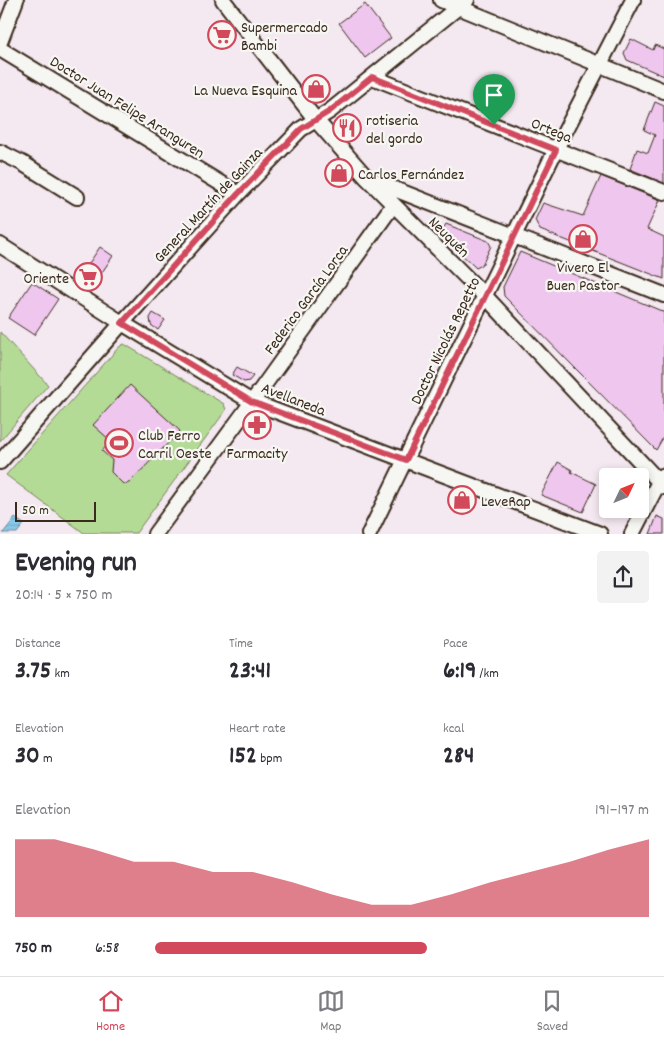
<!DOCTYPE html>
<html lang="en">
<head>
<meta charset="utf-8">
<style>
	:root { --surface:#fff; --page:#f2f2f3; --text:#2b2b33; --muted:#7c7c81; --line:#e1e1e2; --accent:#d1495b }
	body { margin:0; font-family:Dekko,sans-serif; background:var(--page); color:var(--text); height:100vh; display:flex; flex-direction:column; font-size:19px; white-space:nowrap }
	* { box-sizing:border-box; margin:0 }
	p { font-size:16px; color:var(--muted) }
	.icon { flex:none; width:28px; height:28px; fill:none; stroke:currentColor; stroke-width:2; stroke-linecap:round; stroke-linejoin:round }
	.map { position:relative; height:534px; overflow:hidden }
	.side { display:flex; flex-direction:column; background:var(--surface); flex:1 }
	.side>* { flex:none }
	.needle { width:32px; rotate:47deg }
	.controls { position:absolute; left:599px; top:468px; display:grid; gap:10px }
	.controls a { display:grid; place-items:center; width:50px; height:50px; border-radius:5px; background:var(--surface); box-shadow:0 2px 8px #0003; font-size:25px }
	.scale { position:absolute; left:15px; bottom:12px; width:81px; box-sizing:border-box; padding-left:5px; border:2px solid #3b2a1e; border-top:0; font-size:14px; line-height:18px; white-space:nowrap; color:#3b2a1e; -webkit-text-stroke:4px #f6f6f2; paint-order:stroke }
	.pin { position:absolute; display:grid; place-items:center; width:42px; height:42px; color:#fff; margin:-51px -21px; border-radius:50% 50% 50% 0; rotate:-45deg; box-shadow:0 0 5px #0007 }
	.pin .icon { rotate:45deg }
	.round { display:grid; place-items:center; flex:none; width:52px; height:52px; border-radius:5px; background:var(--page) }
	.head { display:flex; align-items:center; justify-content:space-between; height:85px; padding:0 15px }
	h1 { font-size:28px; font-weight:700; line-height:38px }
	.figures { display:grid; grid-template-columns:repeat(3,1fr); gap:8px; height:85px; padding:5px 15px }
	.figures div { display:grid; align-content:center }
	.figures b { font-size:25px; font-weight:700 }
	.figures small { font-size:14px; font-weight:400 }
	.figures p { font-size:14px }
	.chart { height:140px; padding:10px 15px }
	.chart p { display:flex; justify-content:space-between }
	.chart svg { width:100%; height:90px; margin-top:5px; fill:var(--accent); opacity:.7 }
	ul { padding:0 15px; list-style:none; font-size:16px }
	li { display:grid; grid-template-columns:80px 60px 1fr; align-items:center; height:38px }
	li i { height:12px; border-radius:6px; background:var(--accent) }
	.tabs { display:flex; justify-content:space-around; align-items:center; height:70px; border-top:1px solid var(--line); background:var(--surface); font-size:14px; color:var(--muted) }
	.tabs a { display:grid; justify-items:center; gap:2px }
	.tabs .on { color:var(--accent) }
	.map>svg:first-child { display:block }
	.garden { fill:#b4db96; stroke:#78825a }
	.water { fill:url(#water-rules); stroke:#698998 }
	.building { fill:#efc6ee; stroke:#3b2a1e }
	.lines { fill:none; stroke-linecap:round; stroke-linejoin:round }
	.minor-casing { stroke:#3b2a1e; stroke-width:18 }
	.minor { stroke:#f6f6f2; stroke-width:14 }
	.route-casing { stroke:#fff; stroke-width:10 }
	.route { stroke:#d1495b; stroke-width:6 }
	.labels { text-anchor:middle; stroke-width:4.5; stroke-linejoin:round; paint-order:stroke }
	.poi-label { font-size:16px; fill:#3b2a1e; stroke:#f6f6f2; text-anchor:start }
	.street-label { font-size:16px; fill:#3b2a1e; stroke:#f6f6f2 }
</style>
</head>
<body>
<div class="map">
<svg width="664" height="534" viewBox="0 0 664 534">
	<defs>
		<pattern id="water-rules" width="6" height="5" patternUnits="userSpaceOnUse" patternTransform="scale(1.25)"><rect width="6" height="5" fill="#88c9e9"/><path d="M0 2.5h6" fill="none" stroke="#76adc7"/></pattern>
	</defs>
	<rect width="100%" height="100%" fill="#f4e8f1"/>
	<filter id="ink" filterUnits="userSpaceOnUse"><feTurbulence type="fractalNoise" baseFrequency=".02" numOctaves="2"/><feDisplacementMap in="SourceGraphic" scale="10" xChannelSelector="R" yChannelSelector="G"/><feConvolveMatrix kernelMatrix="1 2 1 2 8 2 1 2 1" color-interpolation-filters="sRGB"/></filter>
	<g filter="url(#ink)">
		<!-- garden -->
		<path class="garden" d="M0 332 48 385 0 441Z
			M124 344 224 404 226 410 136 533H84L6 475 119 347Z"/>
		<!-- water -->
		<path class="water" d="M15 518 24 524 17 533H3Z"/>
		<!-- building -->
		<path class="building" d="M365 4 391 38 365 58 339 23Z
			M631 39 653 50 655 45 664 49V76L627 60 624 53Z
			M655 102 664 106V183L630 169 637 149 648 153 655 135 644 130Z
			M601 176 660 200 647 229 664 237V279L540 230 535 220 543 203 583 216Z
			M446 224 488 241 491 246 482 265 476 268 440 234Z
			M100 247 113 256 94 284 81 275Z
			M520 252 664 312V436L656 450 504 296 503 287Z
			M32 282 58 299 34 335 8 318Z
			M153 313 165 320 158 330 151 325 150 318Z
			M237 367 253 376 249 381 244 382 232 375Z
			M130 385 180 431 129 483 123 484 111 472 112 460 102 451 111 441 93 425Z
			M558 462 572 470 571 472 596 484 583 512 541 495Z
			M657 516 664 519V534H650Z"/>
		<g class="lines">
			<defs>
				<path id="minor" d="M223 0 315 119 367 178 485 296 664 487
					M441 0 664 91
					M0 42 16 0
					M0 49 238 194
					M372 77 664 192
					M0 152 22 163 77 197
					M374 181 664 295
					M0 245 122 323 252 402 600 534
					M0 462 122 323 238 194 301 129 330 111 467 0
					M155 534 252 402 393 205
					M369 534 556 149 633 0
					M632 534 662 476"/>
			</defs>
			<!-- minor casing -->
			<use href="#minor" class="minor-casing"/>
			<!-- minor -->
			<use href="#minor" class="minor"/>
		</g>
	</g>
	<g class="lines" filter="url(#ink)">
		<defs>
			<path id="route" d="M372 77 556 150 406 460 252 402 122 323 238 194 301 129 330 111Z"/>
		</defs>
		<!-- route casing -->
		<use href="#route" class="route-casing"/>
		<!-- route -->
		<use href="#route" class="route"/>
	</g>
	<!-- icons -->
	<defs>
		<symbol id="supermarket-ring" viewBox="-11 -11 22 22"><circle r="9.5" fill="#f6f6f2" stroke="#d1495b" stroke-width="1.5"/><path d="M-6-5.5h2.5l.6 2H6L4.5 2H-2.5L-4.4-4H-6ZM-1.5 3.2a1.3 1.3 0 1 0 .1 0ZM3 3.2a1.3 1.3 0 1 0 .1 0Z" fill="#d1495b"/></symbol>
		<symbol id="shop-ring" viewBox="-11 -11 22 22"><circle r="9.5" fill="#f6f6f2" stroke="#d1495b" stroke-width="1.5"/><path d="M-5-2.5h2.3a2.7 3.5 0 0 1 5.4 0H5L5.5 6h-11ZM-1.5-2.5h3a1.5 2.3 0 0 0-3 0Z" fill="#d1495b"/></symbol>
		<symbol id="restaurant-ring" viewBox="-11 -11 22 22"><circle r="9.5" fill="#f6f6f2" stroke="#d1495b" stroke-width="1.5"/><path d="M-5-6h1v4h1v-4h1v4h1v-4h1v5L-1.5 .5V6h-2V.5L-5-1ZM5-6V6H3V1.5H1.5Q1.5-4 5-6Z" fill="#d1495b"/></symbol>
		<symbol id="pharmacy-ring" viewBox="-11 -11 22 22"><circle r="9.5" fill="#f6f6f2" stroke="#d1495b" stroke-width="1.5"/><path d="M-2-6h4v4h4v4h-4v4h-4v-4h-4v-4h4Z" fill="#d1495b"/></symbol>
		<symbol id="stadium-ring" viewBox="-11 -11 22 22"><circle r="9.5" fill="#f6f6f2" stroke="#d1495b" stroke-width="1.5"/><path d="M0-5a6.5 5 0 1 0 0 10a6.5 5 0 1 0 0-10ZM-3.5-1.8h7v3.6h-7Z" fill="#d1495b"/></symbol>
	</defs>
	<g fill-rule="evenodd">
		<use href="#supermarket-ring" x="206" y="19" width="32" height="32"/>
		<use href="#shop-ring" x="300" y="73" width="32" height="32"/>
		<use href="#restaurant-ring" x="331" y="112" width="32" height="32"/>
		<use href="#shop-ring" x="323" y="157" width="32" height="32"/>
		<use href="#shop-ring" x="567" y="223" width="32" height="32"/>
		<use href="#supermarket-ring" x="72" y="261" width="32" height="32"/>
		<use href="#pharmacy-ring" x="241" y="409" width="32" height="32"/>
		<use href="#stadium-ring" x="103" y="427" width="32" height="32"/>
		<use href="#shop-ring" x="446" y="484" width="32" height="32"/>
	</g>
	<g class="labels">
		<!-- poi labels -->
		<g class="poi-label">
			<text x="241" y="32">Supermercado<tspan x="241" dy="18">Bambi</tspan></text>
			<text x="297" y="95" text-anchor="end">La Nueva Esquina</text>
			<text x="366" y="125">rotiseria<tspan x="366" dy="18">del gordo</tspan></text>
			<text x="358" y="179">Carlos Fernández</text>
			<text x="583" y="272" text-anchor="middle">Vivero El<tspan x="583" dy="18">Buen Pastor</tspan></text>
			<text x="69" y="283" text-anchor="end">Oriente</text>
			<text x="138" y="440">Club Ferro<tspan x="138" dy="18">Carril Oeste</tspan></text>
			<text x="257" y="458" text-anchor="middle">Farmacity</text>
			<text x="481" y="506">LeveRap</text>
		</g>
		<!-- street labels -->
		<g class="street-label">
			<text transform="translate(128 106) rotate(32)" y="6">Doctor Juan Felipe Aranguren</text>
			<text transform="translate(552 129) rotate(22)" y="6">Ortega</text>
			<text transform="translate(207 204) rotate(-47)" y="6">General Martín de Gainza</text>
			<text transform="translate(450 236) rotate(45)" y="6">Neuquén</text>
			<text transform="translate(305 299) rotate(-54)" y="6">Federico García Lorca</text>
			<text transform="translate(444 340) rotate(-64)" y="6">Doctor Nicolás Repetto</text>
			<text transform="translate(294 398) rotate(21)" y="6">Avellaneda</text>
		</g>
	</g>
</svg>
<div class="controls">
<a><svg class="needle" viewBox="-14 -14 28 28"><path d="M0-13l5 13h-10z" fill="#e53935"/><path d="M0 13l5-13h-10z" fill="#7c7c81"/></svg></a>
</div>
<div class="scale">50 m</div>
<div class="pin" style="left:494px;top:125px;background:#1e9e55"><svg class="icon" aria-label="arrive" viewBox="0 0 24 24"><path d="M6 21V4h12l-3 4 3 4H6"/></svg></div>
</div>
<section class="side">
<div class="head"><div><h1>Evening run</h1><p>20:14 · 5 × 750 m</p></div><a class="round"><svg class="icon" aria-label="share" viewBox="0 0 24 24"><path d="M12 15V3M7 8l5-5 5 5M5 13v7h14v-7"/></svg></a></div>
<div class="figures">
<div><p>Distance</p><b>3.75<small> km</small></b></div>
<div><p>Time</p><b>23:41</b></div>
<div><p>Pace</p><b>6:19<small> /km</small></b></div>
</div>
<div class="figures">
<div><p>Elevation</p><b>30<small> m</small></b></div>
<div><p>Heart rate</p><b>152<small> bpm</small></b></div>
<div><p>kcal</p><b>284</b></div>
</div>
<div class="chart"><p><span>Elevation</span>191–197 m</p>
<svg viewBox="0 0 160 44" preserveAspectRatio="none"><path d="M0 44V6L10 6L20 11L30 17L40 17L50 22L60 22L70 27L80 33L90 38L100 38L110 33L120 27L130 22L140 17L150 11L160 6V44z"/></svg>
</div>
<ul>
<li><b>750 m</b>6:58<i style="width:55%"></i></li>
</ul>
</section>
<nav class="tabs">
<a class="on"><svg class="icon" aria-label="home" viewBox="0 0 24 24"><path d="M3 11l9-7 9 7M6 9v11h12V9"/></svg>Home</a>
<a><svg class="icon" aria-label="map" viewBox="0 0 24 24"><path d="M3 6l6-2 6 2 6-2v14l-6 2-6-2-6 2zM9 4v14M15 6v14"/></svg>Map</a>
<a><svg class="icon" aria-label="saved" viewBox="0 0 24 24"><path d="M7 4h10v16l-5-4-5 4z"/></svg>Saved</a>
</nav>
</body>
</html>
